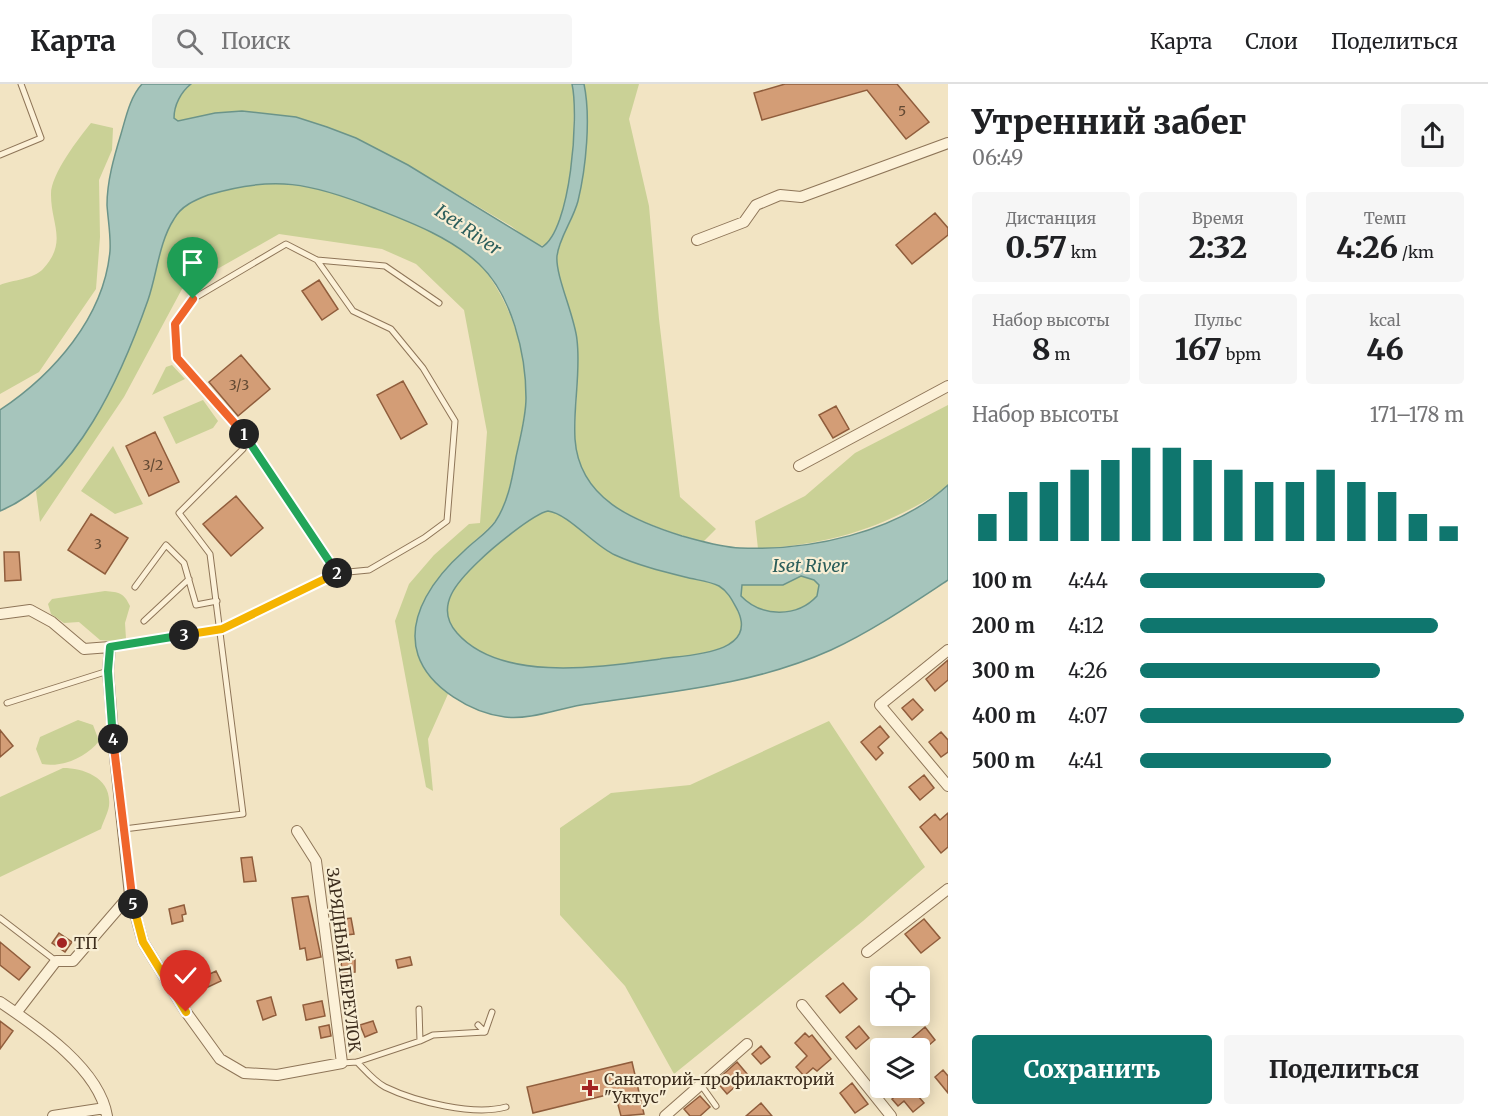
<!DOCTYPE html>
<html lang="ru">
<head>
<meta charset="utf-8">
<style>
	:root { --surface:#fff; --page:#f6f6f6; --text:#202124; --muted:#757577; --line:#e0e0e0; --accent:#0f766e }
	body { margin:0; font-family:Merriweather,serif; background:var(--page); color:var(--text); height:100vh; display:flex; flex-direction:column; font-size:22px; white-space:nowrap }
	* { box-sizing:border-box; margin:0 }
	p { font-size:20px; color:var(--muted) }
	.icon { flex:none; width:33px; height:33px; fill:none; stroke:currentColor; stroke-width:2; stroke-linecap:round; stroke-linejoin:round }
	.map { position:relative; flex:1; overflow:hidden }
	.sheet { display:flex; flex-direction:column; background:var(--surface); width:540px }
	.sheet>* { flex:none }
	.fabs { position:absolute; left:870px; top:882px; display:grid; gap:12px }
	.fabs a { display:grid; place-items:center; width:60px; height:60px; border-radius:6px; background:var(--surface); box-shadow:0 3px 15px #0003; font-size:30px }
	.pin { position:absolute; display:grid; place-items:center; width:51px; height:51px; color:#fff; margin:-62px -26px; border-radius:50% 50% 50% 0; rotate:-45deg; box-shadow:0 0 6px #0007 }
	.pin .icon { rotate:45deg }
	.km { position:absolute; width:30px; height:30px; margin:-15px; border-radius:50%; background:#222; color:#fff; font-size:16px; line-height:30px; text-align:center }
	.round { display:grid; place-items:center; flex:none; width:63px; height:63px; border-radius:6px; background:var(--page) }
	.overview { display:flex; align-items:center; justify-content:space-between; height:102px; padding:0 24px }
	h1 { font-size:33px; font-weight:800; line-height:45px }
	.figures { display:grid; grid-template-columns:repeat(3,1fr); gap:9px; height:102px; padding:6px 24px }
	.figures div { display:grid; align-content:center; border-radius:6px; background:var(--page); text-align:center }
	.figures b { font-size:30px; font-weight:800 }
	.figures small { font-size:16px; font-weight:400 }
	.figures p { font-size:16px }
	.chart { height:168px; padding:12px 24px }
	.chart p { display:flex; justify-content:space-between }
	.chart svg { width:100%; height:108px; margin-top:6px; stroke:var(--accent); stroke-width:6 }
	.primary-button { display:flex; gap:12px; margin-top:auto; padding:12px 24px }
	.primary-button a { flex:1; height:69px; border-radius:6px; background:var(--accent); color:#fff; font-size:24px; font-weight:800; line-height:69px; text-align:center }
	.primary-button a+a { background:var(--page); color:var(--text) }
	ul { padding:0 24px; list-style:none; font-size:20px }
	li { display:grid; grid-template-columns:96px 72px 1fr; align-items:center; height:45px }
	li i { height:15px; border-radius:8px; background:var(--accent) }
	header { display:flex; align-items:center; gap:36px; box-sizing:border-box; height:84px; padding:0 30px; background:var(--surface); border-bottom:2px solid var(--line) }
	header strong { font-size:28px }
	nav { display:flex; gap:33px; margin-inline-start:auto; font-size:21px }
	.search { width:420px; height:54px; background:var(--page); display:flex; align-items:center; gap:15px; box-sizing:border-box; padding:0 21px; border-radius:6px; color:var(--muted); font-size:22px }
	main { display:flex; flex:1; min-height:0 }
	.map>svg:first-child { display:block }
	.green { fill:#cad196 }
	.water { fill:#a6c5bc; stroke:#6b948a; stroke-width:1.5; fill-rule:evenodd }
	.building { fill:#d39d76; stroke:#905d3c; stroke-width:1.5 }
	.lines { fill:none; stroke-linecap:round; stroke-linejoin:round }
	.service-casing { stroke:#8e7558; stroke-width:7 }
	.minor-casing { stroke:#8e7558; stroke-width:12 }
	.service { stroke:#fcf1d8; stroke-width:5 }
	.minor { stroke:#fcf1d8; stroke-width:10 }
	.split-1-casing { stroke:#fff; stroke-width:12 }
	.split-2-casing { stroke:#fff; stroke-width:12 }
	.split-3-casing { stroke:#fff; stroke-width:12 }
	.split-4-casing { stroke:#fff; stroke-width:12 }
	.split-5-casing { stroke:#fff; stroke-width:12 }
	.split-6-casing { stroke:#fff; stroke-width:12 }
	.split-1 { stroke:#f0652b; stroke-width:8 }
	.split-2 { stroke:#22a559; stroke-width:8 }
	.split-3 { stroke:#f5b400; stroke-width:8 }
	.split-4 { stroke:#22a559; stroke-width:8 }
	.split-5 { stroke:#f0652b; stroke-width:8 }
	.split-6 { stroke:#f5b400; stroke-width:8 }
	.poi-dot { fill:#a32323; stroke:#f8eed4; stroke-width:2 }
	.labels { text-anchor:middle; stroke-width:4.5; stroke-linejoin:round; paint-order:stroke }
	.number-label { font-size:14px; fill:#624933 }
	.poi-label { font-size:16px; fill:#3d2d1d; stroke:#f8eed4; text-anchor:start }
	.street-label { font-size:16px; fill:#3d2d1d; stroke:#f8eed4 }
	.water-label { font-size:18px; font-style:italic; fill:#2b5e5b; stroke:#f8eed4 }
</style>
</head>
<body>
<header>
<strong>Карта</strong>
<div class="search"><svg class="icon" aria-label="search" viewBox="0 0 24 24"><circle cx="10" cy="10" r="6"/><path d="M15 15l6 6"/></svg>Поиск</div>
<nav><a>Карта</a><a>Слои</a><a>Поделиться</a></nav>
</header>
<main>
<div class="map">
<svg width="948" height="1032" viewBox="0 0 948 1032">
	<rect width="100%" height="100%" fill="#f2e4c3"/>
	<!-- green -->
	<path class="green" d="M191 0H572L574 9C573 58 576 120 546 161L537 162 511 142 408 81 356 54 327 43 178 37 174 34C174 21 181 8 191 0Z
		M584 0H639L629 35 649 122 659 235 680 413 716 445 703 458C651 442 576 422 575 353 575 321 580 290 577 258 575 232 555 199 557 174 559 155 573 136 578 118 585 90 589 28 584 0Z
		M91 39 113 44 112 66 99 96 100 153 96 205 39 288 0 310V201C12 196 34 195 43 185 68 158 51 140 51 111 50 91 79 54 91 39Z
		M276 97C287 99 297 99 308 101 349 109 457 152 483 184 511 219 528 271 526 316 525 335 519 355 516 374 512 392 509 410 501 427 493 443 480 451 468 463 458 472 423 519 420 529 410 567 423 583 448 610L428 655 433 707 426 703 395 537 409 500 434 471 469 440 480 439 487 348 464 226 416 180 382 165 279 150 182 205 124 313 40 438 36 407C87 352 125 286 148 215 157 191 160 148 177 129 199 104 246 102 276 97Z
		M172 281 185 295 152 311 166 283Z
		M203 316 218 337 213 344 176 360 163 333Z
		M948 321V401L943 406C882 445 830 460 758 465L755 437 805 412 855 369Z
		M113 362 143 420 115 430 81 407Z
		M548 427C570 430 594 462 616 471 637 481 661 487 685 493 696 496 709 497 719 502 729 508 733 518 738 528 758 571 685 572 660 575 601 583 501 599 457 549 433 522 459 496 479 477 491 465 533 430 548 427Z
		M801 492 814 496 819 501 817 512C797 534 761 533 741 512L742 501H783Z
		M105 507C119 508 124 509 130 522L125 539 126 555 122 558 100 556 79 538 64 539 51 530 48 520 52 515Z
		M78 636 93 641 99 657C87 673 62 684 42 680L36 665 40 653Z
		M829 637 925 783 863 837 674 990 625 902 560 831V744L611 709 690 701Z
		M63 684C84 684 112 694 109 722 108 729 103 738 101 745L0 793V713Z"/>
	<!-- water -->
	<path class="water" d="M142 0H191C181 8 174 21 174 34L178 37 215 29 242 27 296 33 327 43 356 54 408 81 542 163C571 146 579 31 572 0H584C591 33 586 84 578 117 573 136 559 154 557 172 555 191 575 233 577 256 581 289 573 322 575 355 579 415 634 437 682 452 701 457 720 463 740 464 808 467 896 449 948 401V496C910 521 872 547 831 566 751 602 666 608 581 621 557 625 530 636 505 633 472 629 429 604 418 571 405 531 437 491 464 467 474 457 487 449 495 438 508 419 512 395 516 373 520 354 526 333 526 314 526 270 512 211 479 180 450 153 410 138 374 124 311 99 274 91 208 111 195 116 181 122 174 135 159 158 157 190 148 216 122 290 77 395 0 427V326C54 290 104 233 110 167 111 152 108 136 107 121 107 97 114 73 121 50 126 33 130 13 142 0ZM548 427C569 430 594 462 615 471 637 481 661 487 685 493 696 496 709 497 719 502 729 508 733 518 738 527 758 571 685 571 660 575 601 583 501 599 457 549 433 522 459 496 479 477 491 465 533 430 548 427ZM801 492 814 496 819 501 817 512C797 534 761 533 741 512L742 501H783Z"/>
	<!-- building -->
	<path class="building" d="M785 0H897L929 38 906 55 867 6 762 36 754 9Z
		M935 129 948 144V151L912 180 896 161Z
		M319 196 338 225 322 236 302 207Z
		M241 271 270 305 238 332 209 298Z
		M403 297 427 340 401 355 377 311Z
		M836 322 849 345 833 354 819 331Z
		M155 348 179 398 149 412 126 362Z
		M236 412 263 444 231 472 203 440Z
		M91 430 128 454 105 490 68 466Z
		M4 468H19L21 496 5 497Z
		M948 576V596L935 607 926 595Z
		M913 615 923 626 912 636 902 624Z
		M880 642 889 653 878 663 883 669 876 676 861 658Z
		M0 646 13 662 0 673Z
		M941 648 948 656V668L941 673 929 658Z
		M924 691 934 704 920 716 909 703Z
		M948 729V763L941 769 920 743 935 730 940 736Z
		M252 773 256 797 244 798 241 774Z
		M308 812 321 873 307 876 305 864 300 865 292 814Z
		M184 821 186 830 182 831 183 837 172 840 169 825Z
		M351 834 354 850 339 852 337 836Z
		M924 835 940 854 921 869 905 850Z
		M59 849 72 858 65 868 52 859Z
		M0 858 30 883 19 896 0 881Z
		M410 873 412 881 398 884 396 876Z
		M355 875V888L342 889 341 876Z
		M216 887 221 897 206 904 201 894Z
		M843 899 857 915 840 929 826 912Z
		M271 913 276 931 263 936 257 917Z
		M322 917 325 932 306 936 303 921Z
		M0 937 13 947 0 965Z
		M373 937 377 948 365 953 360 941Z
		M329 941 331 952 321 954 319 943Z
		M859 942 869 954 856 965 846 953Z
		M925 943 935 956 921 968 911 955Z
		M805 949 809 953 812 951 831 975 817 987 813 984 804 992 796 983 807 972 795 959Z
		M761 962 770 973 761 980 752 970Z
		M632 978 644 1030 621 1032 615 1009 533 1029 527 1003Z
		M737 978 748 991 727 1010 716 997Z
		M943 986 948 992V1009L935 993Z
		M852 999 868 1020 855 1029 840 1009Z
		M905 1004H911L924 1019 913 1028 904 1017 898 1022 892 1015Z
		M700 1012 710 1023 700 1032H690L684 1025Z
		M761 1019 772 1032H746Z"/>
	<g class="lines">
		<defs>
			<path id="service" d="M0 71 41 54 21 0
				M338 489 246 352 177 275 175 240 193 215 286 160 317 176 385 182 439 219
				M135 503 166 461 184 479 196 521 217 517
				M144 537 189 495
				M110 563 222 545 338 489 369 486 424 454 447 437 455 337 423 284 391 245 353 227 317 176
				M7 619 108 587
				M124 745 243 730 210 470 179 429 243 365
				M0 834 56 877
				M478 941 485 948
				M420 957 433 951 485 948 492 928
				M357 978C365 986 375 998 385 1003 416 1018 474 1032 506 1023
				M342 979 357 978 420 957 419 925
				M701 1001 716 1022"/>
			<path id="minor" d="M697 156 744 138 756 121 780 111 801 113 948 59
				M799 382 948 302
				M0 530 30 526 52 538 84 565 110 563 108 587 114 663 130 811 143 858 186 928 220 975 244 989 277 991 342 979 316 777 297 747
				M948 566 880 621 948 702
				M867 868 948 805
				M0 918C37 943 99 984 107 1032
				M802 921 891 1032
				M16 929 56 877H73L130 811
				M53 1032 105 1024
				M665 1032 747 960"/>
		</defs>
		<!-- service casing -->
		<use href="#service" class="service-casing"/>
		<!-- minor casing -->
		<use href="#minor" class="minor-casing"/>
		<!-- service -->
		<use href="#service" class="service"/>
		<!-- minor -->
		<use href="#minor" class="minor"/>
	</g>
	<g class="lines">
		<defs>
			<path id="split-1" d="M193 215 175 240 177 274 244 350"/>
			<path id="split-2" d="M244 350 337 489"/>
			<path id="split-3" d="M184 551 222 545 337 489"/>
			<path id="split-4" d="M113 655 108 587 110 563 184 551"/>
			<path id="split-5" d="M113 655 133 820"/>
			<path id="split-6" d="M133 820 143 858 186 928"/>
		</defs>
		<!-- split-1 casing -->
		<use href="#split-1" class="split-1-casing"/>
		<!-- split-2 casing -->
		<use href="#split-2" class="split-2-casing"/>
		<!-- split-3 casing -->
		<use href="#split-3" class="split-3-casing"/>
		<!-- split-4 casing -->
		<use href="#split-4" class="split-4-casing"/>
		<!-- split-5 casing -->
		<use href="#split-5" class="split-5-casing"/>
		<!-- split-6 casing -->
		<use href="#split-6" class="split-6-casing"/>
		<!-- split-1 -->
		<use href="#split-1" class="split-1"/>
		<!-- split-2 -->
		<use href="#split-2" class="split-2"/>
		<!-- split-3 -->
		<use href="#split-3" class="split-3"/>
		<!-- split-4 -->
		<use href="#split-4" class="split-4"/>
		<!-- split-5 -->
		<use href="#split-5" class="split-5"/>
		<!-- split-6 -->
		<use href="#split-6" class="split-6"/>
	</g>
	<!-- markers -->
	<g class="poi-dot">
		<circle cx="62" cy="859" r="6"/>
		<path d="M587 995h6v6h6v6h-6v6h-6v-6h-6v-6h6z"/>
	</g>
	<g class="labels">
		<!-- number labels -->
		<g class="number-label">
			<text x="902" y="32">5</text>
			<text x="239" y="306">3/3</text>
			<text x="153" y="386">3/2</text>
			<text x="98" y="465">3</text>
		</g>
		<!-- poi labels -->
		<g class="poi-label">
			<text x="74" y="865">ТП</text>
			<text x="604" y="1001">Санаторий-профилакторий<tspan x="604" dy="18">"Уктус"</tspan></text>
		</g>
		<!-- street labels -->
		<g class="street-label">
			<text transform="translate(344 876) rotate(83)" y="6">ЗАРЯДНЫЙ ПЕРЕУЛОК</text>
		</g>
		<!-- water labels -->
		<g class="water-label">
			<text transform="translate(468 146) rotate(34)" y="6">Iset River</text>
			<text x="810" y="488">Iset River</text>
		</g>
	</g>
</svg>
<div class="fabs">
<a><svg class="icon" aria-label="locate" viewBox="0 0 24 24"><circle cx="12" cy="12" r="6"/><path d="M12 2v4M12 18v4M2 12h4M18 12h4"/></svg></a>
<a><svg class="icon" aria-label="layers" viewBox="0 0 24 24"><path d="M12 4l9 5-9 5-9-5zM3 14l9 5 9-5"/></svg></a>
</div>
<div class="pin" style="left:193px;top:215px;background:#1e9e55"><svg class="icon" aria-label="arrive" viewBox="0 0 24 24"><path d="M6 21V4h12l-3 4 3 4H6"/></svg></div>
<div class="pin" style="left:186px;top:928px;background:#d93025"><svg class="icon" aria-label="check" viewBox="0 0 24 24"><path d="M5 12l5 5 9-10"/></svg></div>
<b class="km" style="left:244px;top:350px">1</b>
<b class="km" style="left:337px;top:489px">2</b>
<b class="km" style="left:184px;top:551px">3</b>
<b class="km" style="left:113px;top:655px">4</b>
<b class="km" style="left:133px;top:820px">5</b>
</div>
<section class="sheet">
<div class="overview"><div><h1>Утренний забег</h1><p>06:49</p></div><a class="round"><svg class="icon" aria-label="share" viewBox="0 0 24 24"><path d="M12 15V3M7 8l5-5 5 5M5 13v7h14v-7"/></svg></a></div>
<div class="figures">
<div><p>Дистанция</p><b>0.57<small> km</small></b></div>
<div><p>Время</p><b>2:32</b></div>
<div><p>Темп</p><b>4:26<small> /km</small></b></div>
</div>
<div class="figures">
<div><p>Набор высоты</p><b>8<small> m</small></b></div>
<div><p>Пульс</p><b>167<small> bpm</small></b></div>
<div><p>kcal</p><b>46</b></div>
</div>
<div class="chart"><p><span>Набор высоты</span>171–178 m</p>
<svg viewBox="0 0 160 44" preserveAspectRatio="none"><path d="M5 44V33M15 44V24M25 44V20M35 44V15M45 44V11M55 44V6M65 44V6M75 44V11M85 44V15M95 44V20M105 44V20M115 44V15M125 44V20M135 44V24M145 44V33M155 44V38"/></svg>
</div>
<ul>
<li><b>100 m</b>4:44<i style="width:57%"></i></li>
<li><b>200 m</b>4:12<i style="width:92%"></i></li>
<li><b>300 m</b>4:26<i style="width:74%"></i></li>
<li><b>400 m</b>4:07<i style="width:100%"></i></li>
<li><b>500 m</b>4:41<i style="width:59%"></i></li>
</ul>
<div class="primary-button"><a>Сохранить</a><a>Поделиться</a></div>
</section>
</main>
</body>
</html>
